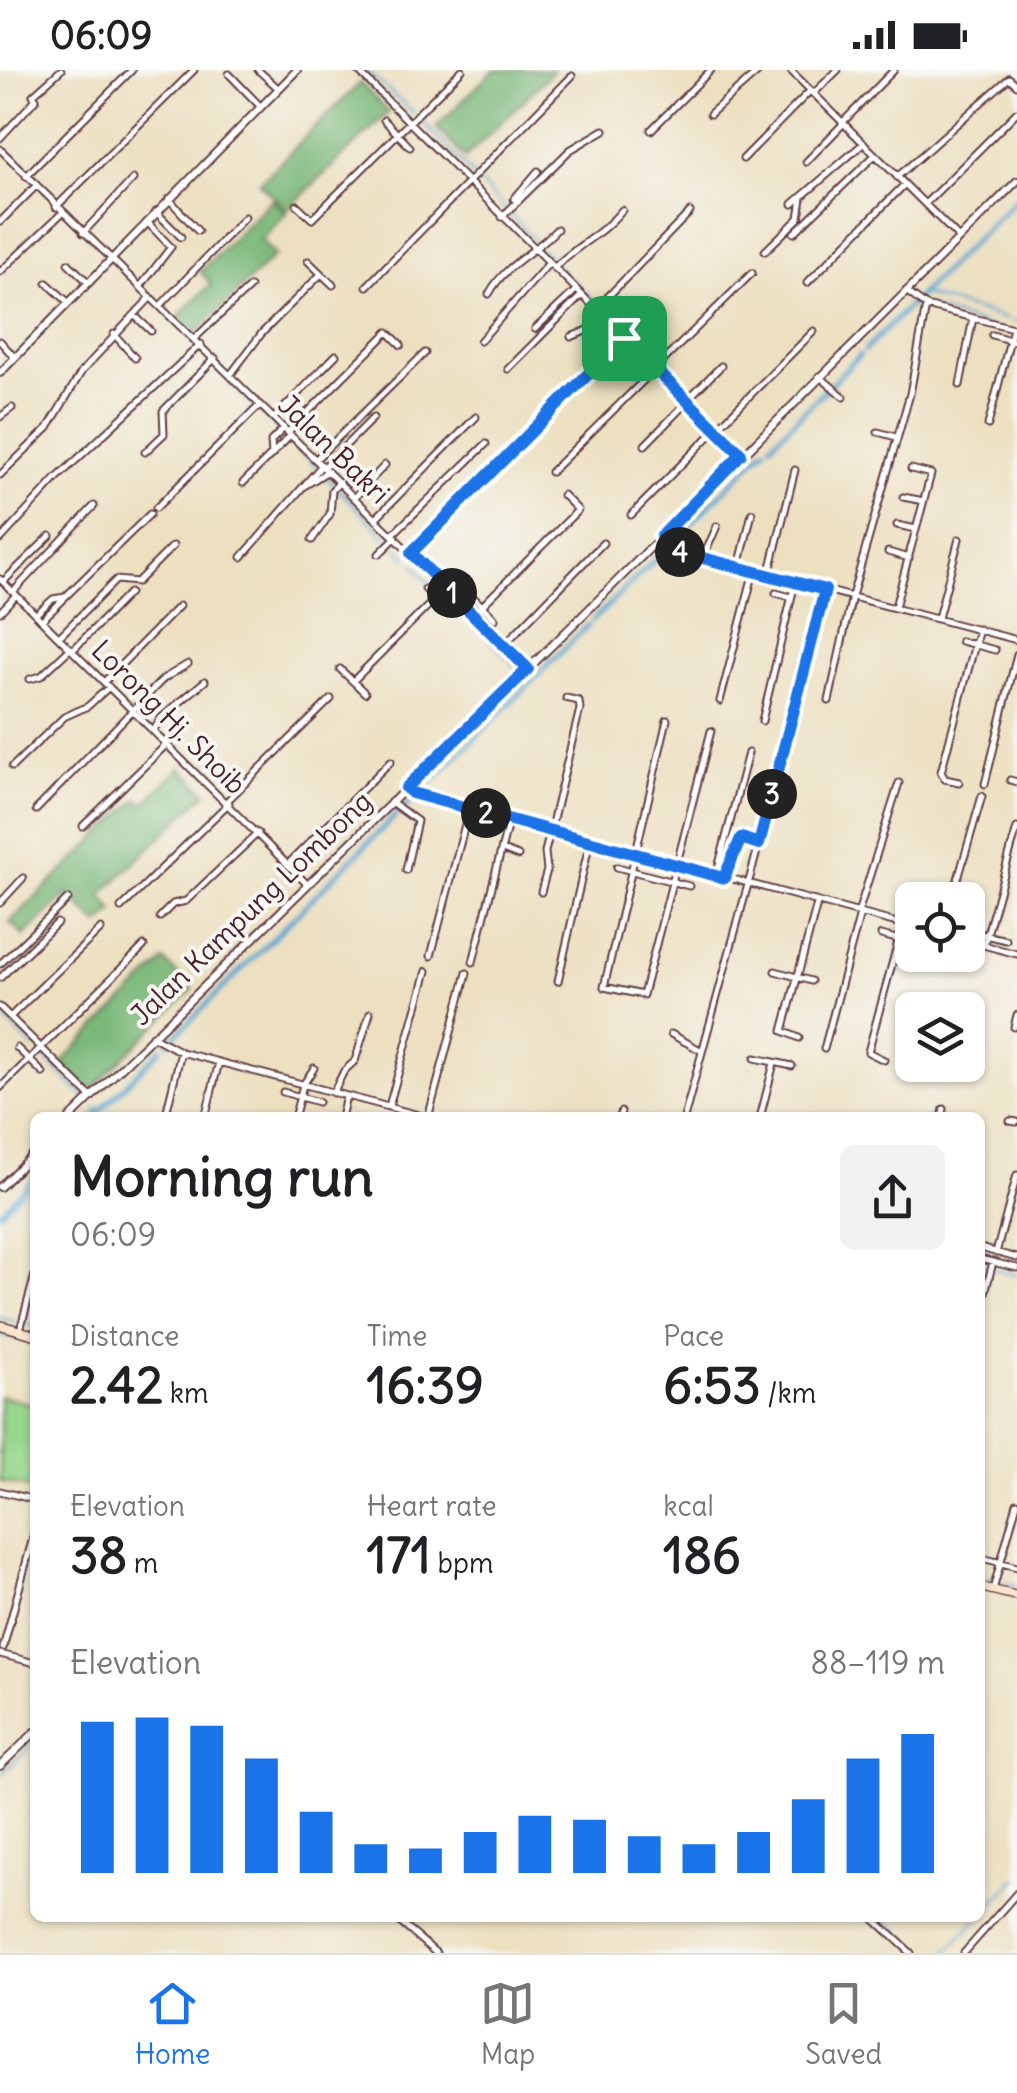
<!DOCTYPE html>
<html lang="en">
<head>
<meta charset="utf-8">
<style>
	:root { --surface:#fff; --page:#f2f2f2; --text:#202124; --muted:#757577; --line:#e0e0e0; --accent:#1a73e8 }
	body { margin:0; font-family:Delius,sans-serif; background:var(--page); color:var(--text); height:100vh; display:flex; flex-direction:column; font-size:38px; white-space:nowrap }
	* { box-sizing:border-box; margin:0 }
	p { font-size:32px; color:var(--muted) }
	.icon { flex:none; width:55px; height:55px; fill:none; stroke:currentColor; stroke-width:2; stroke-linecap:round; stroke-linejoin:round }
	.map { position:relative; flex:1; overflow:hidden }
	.sheet { position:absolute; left:30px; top:1042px; width:955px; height:810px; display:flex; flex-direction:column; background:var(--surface); border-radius:15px; box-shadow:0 2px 8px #0004 }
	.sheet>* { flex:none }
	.tools { position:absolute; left:895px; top:812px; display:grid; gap:20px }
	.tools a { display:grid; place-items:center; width:90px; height:90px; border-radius:15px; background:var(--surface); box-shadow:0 2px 8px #0004; font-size:50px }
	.pin { position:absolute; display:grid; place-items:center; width:85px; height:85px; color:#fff; margin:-42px; border-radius:20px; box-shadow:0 5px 15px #0006 }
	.km { position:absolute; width:50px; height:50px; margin:-25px; border-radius:50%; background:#222; color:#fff; font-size:28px; line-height:50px; text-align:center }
	.round { display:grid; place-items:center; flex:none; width:105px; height:105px; border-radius:15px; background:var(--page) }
	.headline { display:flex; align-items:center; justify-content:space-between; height:170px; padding:0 40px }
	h1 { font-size:55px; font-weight:700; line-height:75px }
	.stats { display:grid; grid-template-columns:repeat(3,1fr); gap:15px; height:170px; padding:10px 40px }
	.stats div { display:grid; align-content:center }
	.stats b { font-size:50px; font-weight:700 }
	.stats small { font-size:28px; font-weight:400 }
	.stats p { font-size:28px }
	.chart { height:280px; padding:20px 40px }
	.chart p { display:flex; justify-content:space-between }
	.chart svg { width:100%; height:180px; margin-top:10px; stroke:var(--accent); stroke-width:6 }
	.status { display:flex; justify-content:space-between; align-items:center; height:70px; padding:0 50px; background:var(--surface); direction:ltr }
	.status svg { height:28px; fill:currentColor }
	.menu { display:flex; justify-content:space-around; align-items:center; height:140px; border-top:2px solid var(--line); background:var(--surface); font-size:28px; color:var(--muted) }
	.menu a { display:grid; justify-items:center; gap:5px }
	.menu .on { color:var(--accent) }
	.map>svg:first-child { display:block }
	.green { fill:#98d78e; stroke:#717b5c; stroke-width:2.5 }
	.forest { fill:#7ab879; stroke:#626c52; stroke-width:2.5 }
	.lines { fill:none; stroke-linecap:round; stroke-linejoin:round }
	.stream { stroke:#58a4d0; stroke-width:2.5 }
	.canal { stroke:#58a4d0; stroke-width:5 }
	.minor-casing { stroke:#623c42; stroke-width:9 }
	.tertiary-casing { stroke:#623c42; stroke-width:10 }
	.secondary-casing { stroke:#623c42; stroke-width:11 }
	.minor { stroke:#fff; stroke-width:5 }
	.tertiary { stroke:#fff; stroke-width:6 }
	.secondary { stroke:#fce5cf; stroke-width:8 }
	.route-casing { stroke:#fff; stroke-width:20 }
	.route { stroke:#1a73e8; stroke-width:12 }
	.labels { text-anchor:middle; stroke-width:8; stroke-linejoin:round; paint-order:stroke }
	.street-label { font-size:28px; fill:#4a1f2b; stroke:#f6f6f2 }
</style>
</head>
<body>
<div class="status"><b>06:09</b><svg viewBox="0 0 49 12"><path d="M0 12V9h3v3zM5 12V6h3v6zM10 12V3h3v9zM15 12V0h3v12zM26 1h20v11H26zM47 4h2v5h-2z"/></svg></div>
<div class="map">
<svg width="1017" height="1883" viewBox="0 0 1017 1883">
	<rect width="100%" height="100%" fill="#f6f6f2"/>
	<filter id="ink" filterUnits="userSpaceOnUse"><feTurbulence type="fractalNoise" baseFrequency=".01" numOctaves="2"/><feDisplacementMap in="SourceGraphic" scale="20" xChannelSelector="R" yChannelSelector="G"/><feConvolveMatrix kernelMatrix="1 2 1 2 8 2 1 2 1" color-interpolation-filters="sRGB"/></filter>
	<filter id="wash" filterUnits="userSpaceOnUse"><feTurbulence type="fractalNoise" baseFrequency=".0048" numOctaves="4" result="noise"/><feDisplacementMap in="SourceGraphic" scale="40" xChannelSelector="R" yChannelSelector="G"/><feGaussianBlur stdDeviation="2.25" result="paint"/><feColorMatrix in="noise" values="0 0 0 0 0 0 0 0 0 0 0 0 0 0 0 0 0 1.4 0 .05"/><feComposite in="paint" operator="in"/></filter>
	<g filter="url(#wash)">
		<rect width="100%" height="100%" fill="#ede0c1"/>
		<!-- green -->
		<path class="green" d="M0 1326 35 1335V1420L0 1411Z"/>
		<!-- forest -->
		<path class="forest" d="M494 0H554L465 88 436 57Z
			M360 13 389 42 287 140 259 113Z
			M272 129 286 143 261 170 275 185 196 263 179 246 211 214 200 201Z
			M181 697 206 723 101 825 114 841 99 855 68 824 24 866 10 852 138 729 144 734Z
			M164 891 193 919 90 1021 62 992Z"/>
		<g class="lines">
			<!-- stream -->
			<path class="stream" d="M365 0 414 43
				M421 50 534 170
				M541 179 565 203
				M571 208 656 294
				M920 224 1007 249
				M912 232 1007 263
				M1013 251 1017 252
				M214 295 222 303
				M662 300 681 318
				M227 309 253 335
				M695 331 717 353
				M259 340 278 359
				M724 359 741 376
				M283 364 285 366
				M291 372 315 396
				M327 408 333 414
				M338 419 388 469
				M394 475 408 489
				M414 495 437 522
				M443 527 478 558
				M484 564 521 601
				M412 730 464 744
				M471 746 502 754
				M515 758 546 767
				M554 769 584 777
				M594 780 611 785
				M0 944 34 978
				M41 985 85 1027
				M96 1037 100 1041
				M980 1196 1017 1205
				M0 1248 35 1256
				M0 1264 35 1273
				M980 1507 992 1510
				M1001 1512 1017 1516
				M0 1705 35 1672
				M980 1846 1017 1808
				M883 1848 924 1883
				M945 1883 979 1848"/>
			<!-- canal -->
			<path class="canal" d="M865 280 1017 128
				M832 313 860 285
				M771 374 826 319
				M673 472 765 379
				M593 550 666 479
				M421 722 588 555
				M403 739 414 728
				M168 973 397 744
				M93 1048 161 979
				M0 1142 35 1107"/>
		</g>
	</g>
	<g filter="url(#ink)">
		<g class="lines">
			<defs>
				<path id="minor" d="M258 0 278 18
					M357 0 741 384
					M790 0 959 168
					M229 4 260 36
					M813 24 838 0
					M710 44 760 0
					M384 50 410 77
					M842 53 894 0
					M651 60 711 0
					M0 68 36 29 33 25 61 0
					M0 79 528 599
					M743 89 810 21
					M806 92 843 54
					M26 106 132 0
					M897 107 1009 8 1017 15
					M169 129 198 161
					M514 129 538 101
					M793 134 864 73
					M925 134 1017 42
					M297 135 312 149 462 0
					M56 137 194 0
					M156 142 181 167
					M502 147 570 80 604 60
					M0 152 36 116
					M83 163 133 109
					M794 163 875 85
					M765 181 799 148 802 128
					M308 191 333 215
					M68 193 89 213
					M554 198C575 176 602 165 622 140
					M0 202 62 143
					M47 213 68 232
					M807 213 905 114
					M367 216 572 6
					M140 217 171 177 147 152
					M906 221 926 236 1017 259
					M489 224C505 194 536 182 557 159
					M160 236 245 147
					M596 239 690 142
					M134 245 151 261
					M535 259 576 220
					M114 264 135 288
					M992 265 1017 272
					M571 267 588 260 603 246
					M195 268 250 217
					M0 271 14 287
					M480 271 549 193
					M508 299 582 225
					M231 304 262 263 321 204
					M819 306 844 327
					M960 315 973 248
					M687 330 721 296
					M0 347 12 338
					M274 348 336 285
					M988 355 1013 258
					M288 362 388 262 401 275
					M878 362 896 367
					M645 375 688 331
					M145 382 164 364 163 341 215 288
					M272 385 271 371 284 358
					M316 389 425 283
					M324 397 373 348
					M551 402 752 203
					M0 405 48 358 82 301 151 227
					M243 413 291 365
					M306 415 328 401
					M355 427 385 395
					M903 427 924 431
					M156 438 260 335
					M631 445 814 261
					M376 448 476 347
					M897 455 916 459
					M393 464 486 374
					M662 468 680 482 1017 570
					M0 470 58 407 201 274
					M312 470 330 444 332 420 340 412
					M411 482 624 268
					M888 482 909 488
					M379 484 396 467
					M242 487 322 395
					M703 488 717 456
					M739 497 752 443
					M769 505 795 400
					M0 509 307 814
					M3 512 50 466
					M425 519 445 539
					M13 522 94 436
					M469 523 495 549
					M776 523 791 527
					M895 537 931 404 911 399
					M0 542 16 525
					M36 544 53 529 65 527 150 444
					M474 544 578 440 563 425
					M938 548 959 469
					M42 550 63 530
					M59 567 116 510 137 512 173 476
					M961 571 995 580
					M504 575 603 473
					M73 580 129 523
					M340 599 365 623
					M30 609 41 606 71 578
					M353 611 446 518
					M104 612 179 536
					M720 631 754 501
					M829 631 852 526 910 324 926 236
					M667 650 604 917 643 925 711 661
					M762 651 795 513
					M154 660 161 648 205 611
					M12 697 64 647 88 636 109 617
					M1010 710 1017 712
					M959 712 945 709 941 702 979 559
					M985 714 1017 584
					M406 717 412 723 912 857
					M227 731 331 629
					M391 732 417 751 406 800
					M36 740 163 609 188 594
					M83 756 168 673
					M502 780 518 786
					M288 794 391 691
					M617 797 689 816
					M716 806 748 683
					M723 808 741 768 758 774
					M541 822 547 800 545 782 580 639 579 631 566 628
					M952 830 982 726
					M0 833 23 808
					M121 838 229 733
					M858 843 899 713
					M160 847 173 834 186 831 258 763
					M968 861 1006 870
					M881 865 912 873
					M968 871 1017 884
					M984 875 1017 758
					M431 886 469 739
					M473 892 509 749
					M0 894 68 829
					M775 901 811 911
					M0 908 57 853
					M558 911 590 771
					M0 937 91 1027
					M10 947 101 859
					M1014 957 1017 945
					M671 964 702 981
					M152 966 181 982 430 1048
					M799 968 783 961 817 834
					M17 978 43 1003
					M824 979 860 844
					M755 988 792 996
					M884 990 868 982 913 817
					M0 1018 144 876
					M283 1022 318 1032
					M333 1023 344 1001 355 991 370 943
					M389 1036 427 901
					M165 1048 181 982
					M205 1048 219 992
					M294 1048 303 1015 314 998
					M341 1048 346 1026
					M428 1048 467 903
					M619 1048 621 1042
					M684 1048 804 610 825 520
					M760 1048 774 993
					M942 1048 944 1039
					M1010 1051 1017 1052
					M980 1178 1017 1188
					M996 1183 1017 1105
					M980 1189 1017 1198
					M980 1242 993 1192
					M20 1260 35 1205
					M0 1421 35 1430
					M982 1488 1017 1497
					M993 1520 1017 1433
					M3 1578 35 1460
					M0 1584 35 1593
					M395 1848 436 1883
					M873 1848 911 1883
					M964 1883 1017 1823"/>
				<path id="tertiary" d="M0 303 297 0
					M70 1048 584 544 1017 111
					M0 1117 35 1082
					M0 1696 35 1662"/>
				<path id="secondary" d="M0 1255 35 1265
					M980 1517 1017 1526"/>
			</defs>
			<!-- minor casing -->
			<use href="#minor" class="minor-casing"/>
			<!-- tertiary casing -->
			<use href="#tertiary" class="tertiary-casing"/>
			<!-- secondary casing -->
			<use href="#secondary" class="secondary-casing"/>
			<!-- minor -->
			<use href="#minor" class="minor"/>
			<!-- tertiary -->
			<use href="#tertiary" class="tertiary"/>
			<!-- secondary -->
			<use href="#secondary" class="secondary"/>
		</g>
	</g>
	<g class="lines" filter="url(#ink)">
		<defs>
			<path id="route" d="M624 268 741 384 661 467 680 482 825 520 759 774 741 768 724 808 412 723 406 718 528 599 411 483Z"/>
		</defs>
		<!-- route casing -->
		<use href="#route" class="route-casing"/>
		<!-- route -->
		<use href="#route" class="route"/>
	</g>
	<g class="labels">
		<!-- street labels -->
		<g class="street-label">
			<text transform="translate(334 379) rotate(44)" y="10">Jalan Bakri</text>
			<text transform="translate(169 647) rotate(45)" y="10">Lorong Hj. Shoib</text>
			<text transform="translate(251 838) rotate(-44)" y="10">Jalan Kampung Lombong</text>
		</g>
	</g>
</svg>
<div class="tools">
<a><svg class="icon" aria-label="locate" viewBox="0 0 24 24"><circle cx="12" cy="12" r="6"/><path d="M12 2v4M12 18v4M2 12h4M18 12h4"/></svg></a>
<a><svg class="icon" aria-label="layers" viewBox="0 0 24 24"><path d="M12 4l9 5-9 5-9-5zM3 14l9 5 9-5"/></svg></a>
</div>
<div class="pin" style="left:624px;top:268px;background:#1e9e55"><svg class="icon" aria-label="arrive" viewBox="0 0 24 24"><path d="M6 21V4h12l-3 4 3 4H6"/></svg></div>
<b class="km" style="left:452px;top:523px">1</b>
<b class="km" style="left:486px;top:743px">2</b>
<b class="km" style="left:772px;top:724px">3</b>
<b class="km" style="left:680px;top:482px">4</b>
<section class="sheet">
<div class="headline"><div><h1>Morning run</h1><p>06:09</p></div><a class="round"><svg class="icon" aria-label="share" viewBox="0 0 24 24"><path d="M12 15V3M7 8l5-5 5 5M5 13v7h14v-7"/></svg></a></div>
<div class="stats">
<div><p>Distance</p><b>2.42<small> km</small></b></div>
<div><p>Time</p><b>16:39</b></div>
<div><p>Pace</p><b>6:53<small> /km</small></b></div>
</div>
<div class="stats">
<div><p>Elevation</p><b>38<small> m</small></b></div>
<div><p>Heart rate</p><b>171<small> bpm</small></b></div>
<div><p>kcal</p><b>186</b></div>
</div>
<div class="chart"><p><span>Elevation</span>88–119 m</p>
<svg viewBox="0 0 160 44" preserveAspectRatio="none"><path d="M5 44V7M15 44V6M25 44V8M35 44V16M45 44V29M55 44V37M65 44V38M75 44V34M85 44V30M95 44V31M105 44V35M115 44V37M125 44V34M135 44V26M145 44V16M155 44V10"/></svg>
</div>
</section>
</div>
<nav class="menu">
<a class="on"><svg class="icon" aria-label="home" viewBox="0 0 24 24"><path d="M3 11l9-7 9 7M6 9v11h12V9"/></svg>Home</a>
<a><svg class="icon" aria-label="map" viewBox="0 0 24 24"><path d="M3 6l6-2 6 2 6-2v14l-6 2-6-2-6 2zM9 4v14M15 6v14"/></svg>Map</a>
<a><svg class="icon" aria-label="saved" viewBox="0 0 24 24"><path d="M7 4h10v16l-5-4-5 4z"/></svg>Saved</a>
</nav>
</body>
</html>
